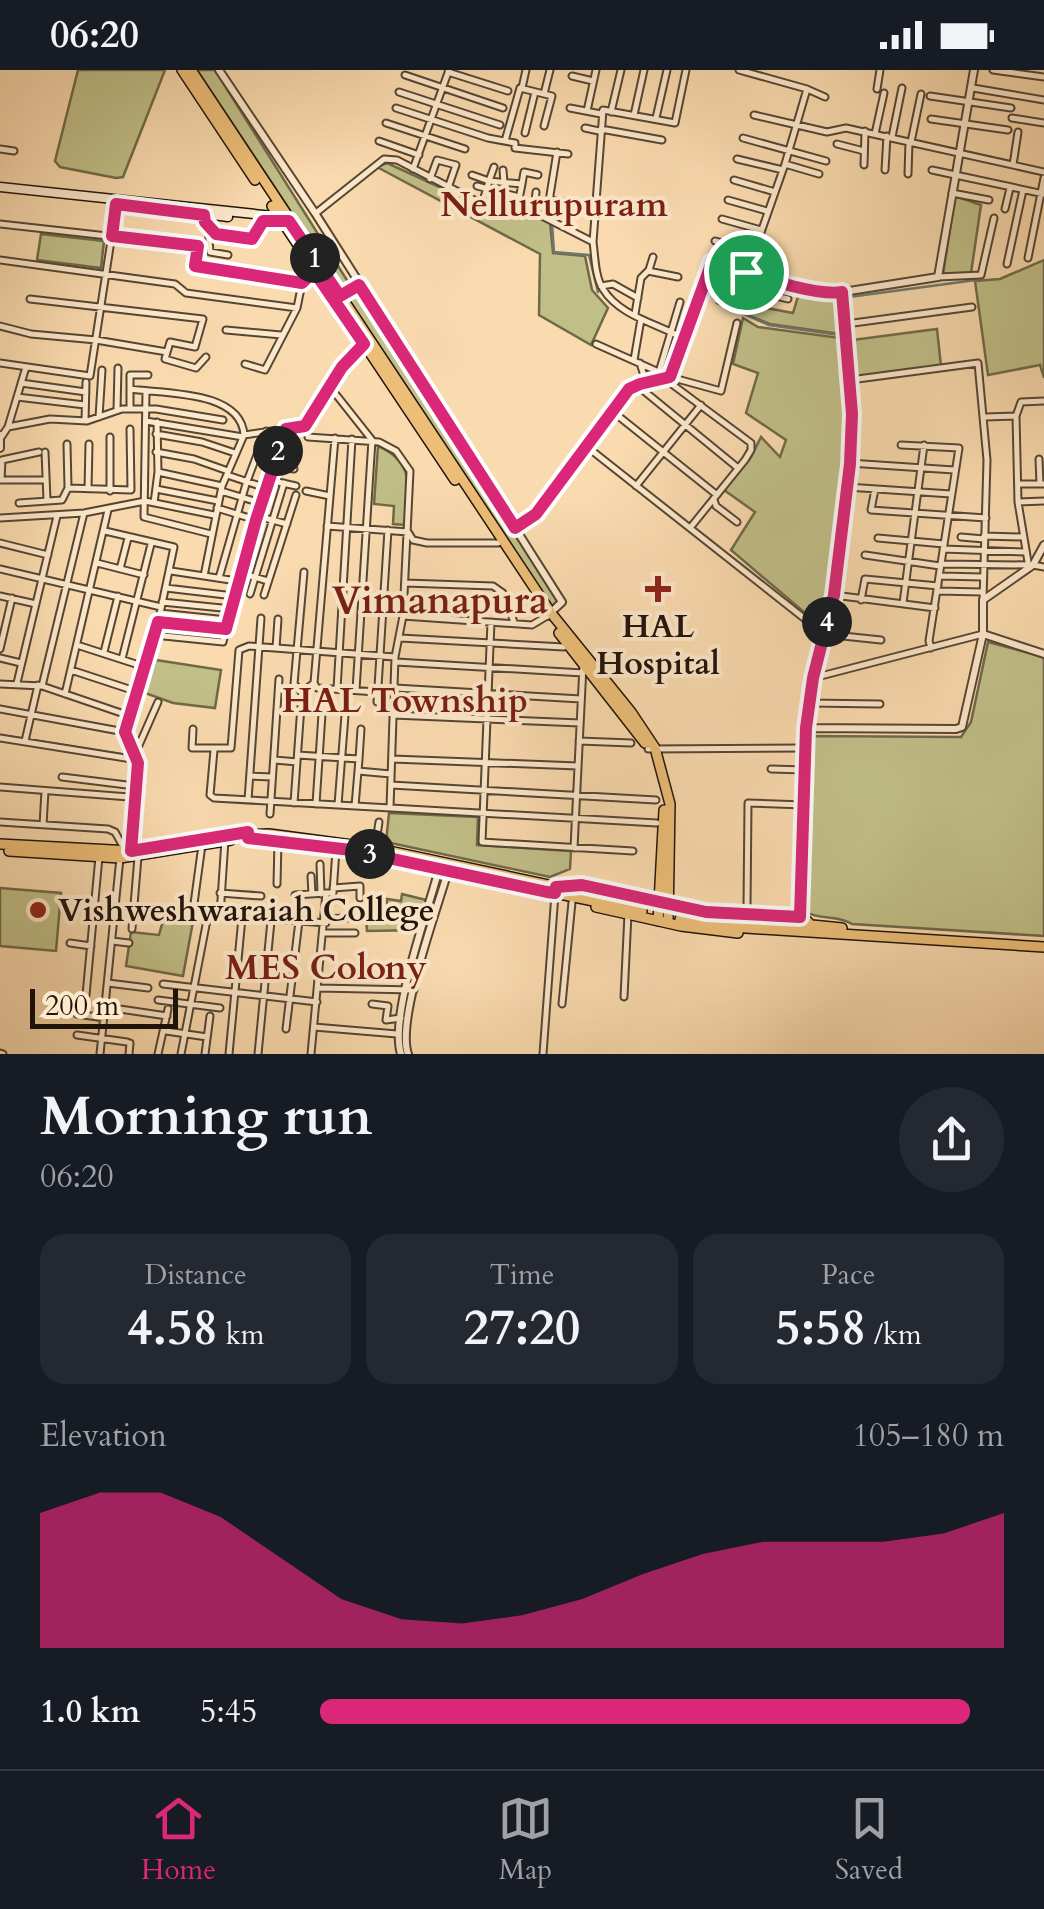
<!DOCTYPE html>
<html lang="en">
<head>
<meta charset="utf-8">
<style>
	:root { --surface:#171b24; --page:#242831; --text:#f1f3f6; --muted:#9ea1a6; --line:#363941; --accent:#db2777 }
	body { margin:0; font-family:Cardo,serif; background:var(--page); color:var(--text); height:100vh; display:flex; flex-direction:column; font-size:38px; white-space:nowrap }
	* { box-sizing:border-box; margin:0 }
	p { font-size:32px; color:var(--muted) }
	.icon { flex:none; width:55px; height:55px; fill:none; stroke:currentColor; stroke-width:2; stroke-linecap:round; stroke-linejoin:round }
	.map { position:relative; height:984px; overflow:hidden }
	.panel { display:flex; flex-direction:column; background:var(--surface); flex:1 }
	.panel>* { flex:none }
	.scale { position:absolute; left:30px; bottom:25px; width:148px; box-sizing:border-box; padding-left:10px; border:5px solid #20130a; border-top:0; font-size:28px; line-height:35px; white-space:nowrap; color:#20130a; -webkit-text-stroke:8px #fce8cb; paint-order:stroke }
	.pin { position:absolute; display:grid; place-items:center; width:85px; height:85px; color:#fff; margin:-42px; border:5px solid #fff; border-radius:50%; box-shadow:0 2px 10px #0007 }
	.km { position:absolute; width:50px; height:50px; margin:-25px; border-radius:50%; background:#222; color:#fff; font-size:28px; line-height:50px; text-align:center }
	.round { display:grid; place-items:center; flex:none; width:105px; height:105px; border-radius:52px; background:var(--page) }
	.overview { display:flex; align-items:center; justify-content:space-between; height:170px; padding:0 40px }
	h1 { font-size:55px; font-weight:800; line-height:75px }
	.metrics { display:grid; grid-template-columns:repeat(3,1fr); gap:15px; height:170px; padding:10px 40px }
	.metrics div { display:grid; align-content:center; border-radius:25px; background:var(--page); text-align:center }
	.metrics b { font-size:50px; font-weight:800 }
	.metrics small { font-size:28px; font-weight:400 }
	.metrics p { font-size:28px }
	.chart { height:280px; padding:20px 40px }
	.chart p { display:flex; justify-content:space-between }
	.chart svg { width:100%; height:180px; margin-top:10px; fill:var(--accent); opacity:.7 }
	ul { padding:0 40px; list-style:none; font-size:32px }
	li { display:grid; grid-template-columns:160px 120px 1fr; align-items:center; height:75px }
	li i { height:25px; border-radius:12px; background:var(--accent) }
	.status { display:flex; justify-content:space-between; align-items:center; height:70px; padding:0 50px; background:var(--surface); direction:ltr }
	.status svg { height:28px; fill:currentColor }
	.dock { display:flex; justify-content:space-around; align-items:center; height:140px; border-top:2px solid var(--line); background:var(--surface); font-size:28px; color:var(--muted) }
	.dock a { display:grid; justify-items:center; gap:5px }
	.dock .on { color:var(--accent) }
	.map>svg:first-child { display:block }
	.green { fill:#c1bf88; stroke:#706949; stroke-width:2.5 }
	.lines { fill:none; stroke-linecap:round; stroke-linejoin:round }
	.stream { stroke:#6c776e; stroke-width:2.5 }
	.primary-tunnel { stroke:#d9bd96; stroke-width:9; stroke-dasharray:9 4.5; stroke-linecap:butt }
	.minor-casing { stroke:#564533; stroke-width:9 }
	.tertiary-casing { stroke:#564533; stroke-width:10 }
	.secondary-casing { stroke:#20130a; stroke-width:11 }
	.primary-casing { stroke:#20130a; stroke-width:12 }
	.minor { stroke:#fce8cb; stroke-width:5 }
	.tertiary { stroke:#fce8cb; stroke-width:6 }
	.secondary { stroke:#fce8cb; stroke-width:8 }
	.primary { stroke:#edbe78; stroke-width:9 }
	.route-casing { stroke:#fff; stroke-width:20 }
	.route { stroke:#db2777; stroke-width:12 }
	.poi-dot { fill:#8f2418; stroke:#fce8cb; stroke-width:4 }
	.labels { text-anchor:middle; stroke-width:8; stroke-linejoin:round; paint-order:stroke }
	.poi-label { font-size:32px; font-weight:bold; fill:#20130a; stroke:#fce8cb }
	.neighbourhood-label { font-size:35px; font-weight:bold; fill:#7a1f14; stroke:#fce8cb }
	.quarter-label { font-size:38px; font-weight:bold; fill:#7a1f14; stroke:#fce8cb }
</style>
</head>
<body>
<div class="status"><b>06:20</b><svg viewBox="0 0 49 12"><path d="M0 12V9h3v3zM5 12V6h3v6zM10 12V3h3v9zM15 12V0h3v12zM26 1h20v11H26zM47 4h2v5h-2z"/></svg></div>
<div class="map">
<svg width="1044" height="984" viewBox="0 0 1044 984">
	<rect width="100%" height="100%" fill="#fadbaf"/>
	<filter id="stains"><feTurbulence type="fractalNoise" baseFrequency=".002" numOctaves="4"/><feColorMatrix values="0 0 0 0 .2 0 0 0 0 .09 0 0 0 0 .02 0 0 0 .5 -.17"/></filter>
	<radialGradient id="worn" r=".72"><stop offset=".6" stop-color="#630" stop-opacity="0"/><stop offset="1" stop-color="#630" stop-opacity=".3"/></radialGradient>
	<!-- green -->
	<path class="green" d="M78 0H165L123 107 116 108 60 97 55 91Z
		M197 0H215L350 215 342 219Z
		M387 93 483 137 538 145 550 152 553 183 585 186 592 220 608 238 591 275 539 245 540 184 377 97Z
		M955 126 981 135 971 203 943 204Z
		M41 164 104 171 101 198 37 190Z
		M1044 190V308L1040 295 988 305 975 211 1000 209Z
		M800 220 837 229 840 264 770 254 717 233 719 229 793 243Z
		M360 223 452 362 558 532 556 537 550 536 347 230Z
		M743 248 758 257 840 268 846 345 826 547 822 552 811 548 731 480 755 442 724 420 751 387 761 367 780 387 786 370 746 343 758 303 733 294Z
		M937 259 941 296 854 307 852 270Z
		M378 376C417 393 407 419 406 455L393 454 394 436 374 434Z
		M988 572 1044 587V866L852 854C838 845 820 850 806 842L808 666 961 667 971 652Z
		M156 590 221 600 215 638 173 633 145 623Z
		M389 743 478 747 477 775 571 781 570 799 550 807 386 772Z
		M0 818 61 823 56 881 0 876Z
		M402 824 430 831 421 860 367 861 366 847 386 846 387 829 401 831Z
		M166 839 194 846 183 906 126 896 131 862 159 865Z"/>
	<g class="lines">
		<!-- stream -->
		<path class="stream" d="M552 153 554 182 589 185 598 222
			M720 233 769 255 839 265
			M848 265 849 227 976 210
			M0 665 133 686
			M135 769 146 691 129 664 159 567"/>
		<!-- primary-tunnel -->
		<path class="primary-tunnel" d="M643 835 681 842"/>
		<defs>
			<path id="minor" d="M739 0 807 19 785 94 747 202
				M993 0 1044 7
				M448 2 508 21
				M405 5 503 38
				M572 6 593 11
				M522 18 526 0
				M973 18 1044 30
				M807 19 825 27
				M877 19 880 0
				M399 22 500 55
				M544 24 550 0
				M930 26 1011 38
				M396 38 488 68 515 73V78L568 84
				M570 38 601 44 603 40 593 172
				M603 40 675 53 686 0
				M587 41 596 0
				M611 42 621 0
				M634 45 644 0
				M754 45 827 62 846 58 1044 102
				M656 48 667 0
				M1012 48 1044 53
				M931 49 1008 60
				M386 53 465 79
				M585 58 599 61
				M601 59 662 70
				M525 63 535 22
				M875 64 884 23
				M892 67 902 18
				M743 68 826 91
				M379 71 419 85
				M505 71 520 18 552 26 544 56
				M911 72 921 24
				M837 74 864 81
				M0 79 14 81
				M737 89 783 100
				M785 94 819 104
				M864 95 865 61
				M1013 95 1018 62
				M413 99 449 0
				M503 100 504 112
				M885 100 887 66
				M932 100 1044 124
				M908 104 909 72
				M472 105 489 111 494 97
				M430 109 437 90 456 95 448 118
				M734 110 775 122
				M522 114 524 102 538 105
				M477 116 519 127
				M952 123 989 130
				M550 130 570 133 572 145
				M728 130 767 141
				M482 134 489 111 522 114 517 139
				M1005 139 1010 118
				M534 142 536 122
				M316 143 384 89 397 90 482 134 534 142 593 172C595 186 595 207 603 219 620 247 660 254 686 270
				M204 145 205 153 214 164 257 167 263 151
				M550 148V125L557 82
				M722 149 761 160
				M0 154 197 176 195 196 302 213
				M208 158 210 182 228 185
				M715 171 754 181
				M1028 188 1044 108
				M0 190 175 214 186 223 297 238
				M1007 194 1023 120
				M648 201 678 207
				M938 207 981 205 994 148
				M706 209 788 229
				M601 216 613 214 638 228
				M30 229 203 249 195 277 170 272 165 289 196 298 206 287
				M635 244 641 208 649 200 653 187
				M846 254 972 237
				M0 256 31 264 96 270 167 282
				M226 260 281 265
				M596 274 670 307 721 321 737 253
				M634 290 641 249
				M0 293 90 306 117 132
				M640 293 646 312
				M245 294 265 300 297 238 302 213 314 201
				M659 302 680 232
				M670 307 712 192C742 201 815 227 843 222
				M850 310 978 293 987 390 983 530
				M21 313 86 322
				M673 315 751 373V380L745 390 690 458
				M130 319C164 324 241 320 244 365
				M146 321 144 447 211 464
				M644 321 738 398
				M334 322 372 370 356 620
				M17 327 85 335
				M117 339 118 298
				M130 339V305H148
				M612 341 717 425
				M1016 346 1021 332 1044 331
				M99 347 102 300
				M985 347 1016 346 1018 432 1029 498
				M85 351 86 312
				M146 351 243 367
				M8 357 50 349 87 351 122 339H156L223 350
				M156 364 202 372 235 383
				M2 366 8 357 26 297
				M110 367V421
				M308 367 379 372 396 381 410 401 403 546 395 587 390 738
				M67 374 68 418
				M901 375 959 378 929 571 931 578
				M586 376 824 564 881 570
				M45 382 47 430
				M156 382 194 389 228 401
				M1039 389 1040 414
				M849 393 954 400
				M274 396 294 399
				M158 402 222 416
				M227 405 266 418
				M0 410H46
				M1 410 2 390 39 382
				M269 410 296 416
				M1019 414H1044
				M636 416 701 335
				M847 417 951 424
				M88 419 89 374
				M156 419 218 431
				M875 419 871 440 986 448
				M221 421 261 433
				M306 421 330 426
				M714 430 716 436 737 452
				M1018 432 1044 431
				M19 433 62 430 68 418 131 420 130 359
				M154 433 158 402 157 352
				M217 438 256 450
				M257 446 287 454
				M0 448 84 443 145 431 214 445
				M327 456 408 462 413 470 427 473H498
				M515 458 536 444 629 319 640 313 670 307
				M388 460 377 632 393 633
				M105 461 174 477 158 553 125 662 139 693 131 781
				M984 466 1021 467
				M961 467 984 469
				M878 468 944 474
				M0 473 48 485
				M943 479 1025 482
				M865 485 940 496
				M97 493 144 505
				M941 494 1028 495
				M1033 495 1044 497
				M0 499 161 537
				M120 499 128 468
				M171 501 237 511
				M240 503 268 511
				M204 506 222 416 244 365 305 356 343 297 365 273
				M940 506 982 507
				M219 508 246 414 266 361
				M405 513 493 516 503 523 514 552
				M166 518 234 526
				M938 521 982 522
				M250 524 284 413
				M264 525 296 425
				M834 525 935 538
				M0 526 36 534
				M861 530 865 509 938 516
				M162 532 232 539
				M903 533 924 375
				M160 543 227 550
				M403 546 532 555 547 546
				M491 552 482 772 633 781
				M159 553 226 559
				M154 565 223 572 237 511 287 359
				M400 568 564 577
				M77 575 145 597
				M276 578 278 549
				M0 579 12 528
				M104 582 118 526
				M0 588 21 593
				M122 589 151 474
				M396 592 583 603
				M71 600 138 622
				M813 608 983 564
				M17 613 57 446
				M314 613 317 618 377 622
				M0 614 42 616 130 646
				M42 616 84 443
				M395 618 581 629
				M337 619 352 369
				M302 622 314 613 335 368
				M65 624 108 440
				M809 633 880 634
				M0 639 125 662
				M393 645 580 653
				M193 659 192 678H231L239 580 249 576 395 587
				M0 668 138 690
				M25 671 38 615
				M579 671 631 673
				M648 679 805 678
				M214 680 210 725 214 728 657 753
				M136 682 158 632
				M298 685 359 689 358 701 391 704
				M359 689 361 659
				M392 689 578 696
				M275 690 297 692
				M771 699 804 700
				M250 706 272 707
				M62 707 135 716
				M391 715 656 730
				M0 717 129 727
				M248 730 261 548
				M294 733 302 622 294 614 304 502
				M316 734 322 644
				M338 735 345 645
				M355 736 358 701
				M270 744 279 609
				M0 752 108 759 115 762 125 780
				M43 755 45 721
				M225 770 220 845 326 853
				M375 778 379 752
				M574 778 583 596
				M320 794 321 824
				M311 806 312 824
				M277 814 278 771
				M333 818 360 816V828
				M220 823 261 826
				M295 825 326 823
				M747 837 748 733 804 735
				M193 841 202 775
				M326 849 364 847
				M132 859 138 787
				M324 863H355
				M112 871 129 873
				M70 873 91 876
				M108 913 148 918
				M163 914 317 932
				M318 918 414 920
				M86 925 99 787
				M624 927 628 844
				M158 930 220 938
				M372 934 388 936 386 950 401 948
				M562 934 572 832
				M106 937 167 946
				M77 944 104 948
				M314 957 397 964
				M286 959 299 851
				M166 961 207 967
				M77 965 127 972
				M0 983 3 984
				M100 984 120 788
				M129 984 130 973
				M158 984 168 939
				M181 984 207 850 212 843 220 845
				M205 984 210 946
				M229 984 242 848
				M258 984 271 851
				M311 984 326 823H333L336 780
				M543 984 555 824"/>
			<path id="tertiary" d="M219 0 315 143 562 532 547 546
				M0 365V378
				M983 564 1044 584
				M806 658 956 659 962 657 983 564V530L1033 495 1044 475
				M799 847 806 658 813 608 834 525 849 393 852 343 843 222 938 207 974 0
				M401 984C389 946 428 841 439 799
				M408 984C396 950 437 840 448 801"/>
			<path id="secondary" d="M0 117 283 147
				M113 132 228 147"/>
			<path id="primary" d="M182 0 255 110
				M191 0 551 543 631 642 655 678 670 734 668 853
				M272 136 455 410
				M336 228 359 215
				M559 563 645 673
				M267 769 351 781 642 841
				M0 774 131 781 211 766 269 764 375 778 643 835
				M9 781 120 788 231 770
				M608 821 662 832
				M596 837 681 856 738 863
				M681 842 842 858
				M781 846 803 847 810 854
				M680 849 746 858 1044 877
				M658 851 664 740"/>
		</defs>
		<!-- minor casing -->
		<use href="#minor" class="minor-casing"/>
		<!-- tertiary casing -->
		<use href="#tertiary" class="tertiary-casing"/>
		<!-- secondary casing -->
		<use href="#secondary" class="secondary-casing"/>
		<!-- primary casing -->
		<use href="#primary" class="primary-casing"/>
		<!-- minor -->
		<use href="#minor" class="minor"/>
		<!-- tertiary -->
		<use href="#tertiary" class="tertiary"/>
		<!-- secondary -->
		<use href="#secondary" class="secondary"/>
		<!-- primary -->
		<use href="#primary" class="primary"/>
	</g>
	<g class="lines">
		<defs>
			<path id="route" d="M116 134 204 145 205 152 216 164 252 169 263 151H289L340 226 359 215 515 458 536 444 629 319 640 314 670 307 712 192C743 201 813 227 842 222L852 344 850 394 834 525 813 608 806 658 800 847 706 842 582 815 556 817 555 823 547 822 351 780 248 768V762L131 781 138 693 125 662 158 552 226 559 256 450 286 359 305 356 342 297 364 274 314 201 302 213 195 196 198 176 112 166Z"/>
		</defs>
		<!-- route casing -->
		<use href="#route" class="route-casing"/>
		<!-- route -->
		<use href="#route" class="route"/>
	</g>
	<!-- markers -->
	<g class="poi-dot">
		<path d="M653 504h10v10h10v10h-10v10h-10v-10h-10v-10h10z"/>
		<circle cx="38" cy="840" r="10"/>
	</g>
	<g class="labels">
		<!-- poi labels -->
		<g class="poi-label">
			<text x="658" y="567">HAL<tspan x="658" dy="37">Hospital</tspan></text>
			<text x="58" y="851" text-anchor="start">Vishweshwaraiah College</text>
		</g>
		<!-- neighbourhood labels -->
		<g class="neighbourhood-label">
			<text x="554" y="146">Nellurupuram</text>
			<text x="405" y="642">HAL Township</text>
			<text x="326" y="909">MES Colony</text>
		</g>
		<!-- quarter labels -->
		<g class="quarter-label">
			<text x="440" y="543">Vimanapura</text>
		</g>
	</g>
	<rect width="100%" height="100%" filter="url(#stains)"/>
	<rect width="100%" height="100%" fill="url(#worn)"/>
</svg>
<div class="scale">200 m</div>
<div class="pin" style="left:746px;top:202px;background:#1e9e55"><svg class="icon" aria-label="arrive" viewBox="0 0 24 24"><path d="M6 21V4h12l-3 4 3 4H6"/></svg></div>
<b class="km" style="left:315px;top:188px">1</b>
<b class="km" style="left:278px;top:381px">2</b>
<b class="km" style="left:370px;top:784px">3</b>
<b class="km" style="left:827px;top:552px">4</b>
</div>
<section class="panel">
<div class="overview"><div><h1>Morning run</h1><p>06:20</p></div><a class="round"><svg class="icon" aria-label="share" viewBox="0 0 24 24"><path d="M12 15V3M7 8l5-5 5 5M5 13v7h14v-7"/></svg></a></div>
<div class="metrics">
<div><p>Distance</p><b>4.58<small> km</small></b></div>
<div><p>Time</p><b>27:20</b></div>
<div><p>Pace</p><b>5:58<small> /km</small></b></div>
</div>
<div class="chart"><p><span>Elevation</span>105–180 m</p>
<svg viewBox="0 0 160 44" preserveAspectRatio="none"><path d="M0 44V11L10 6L20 6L30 12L40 22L50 32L60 37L70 38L80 36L90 32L100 26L110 21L120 18L130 18L140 18L150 16L160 11V44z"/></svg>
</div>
<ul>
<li><b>1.0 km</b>5:45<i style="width:95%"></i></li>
</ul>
</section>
<nav class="dock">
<a class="on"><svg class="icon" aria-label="home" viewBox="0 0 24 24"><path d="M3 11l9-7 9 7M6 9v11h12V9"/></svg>Home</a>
<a><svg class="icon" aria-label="map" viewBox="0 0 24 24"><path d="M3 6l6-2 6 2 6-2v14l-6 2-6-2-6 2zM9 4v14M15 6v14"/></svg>Map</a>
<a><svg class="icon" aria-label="saved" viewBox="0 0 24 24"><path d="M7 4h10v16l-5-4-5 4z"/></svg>Saved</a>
</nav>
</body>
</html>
